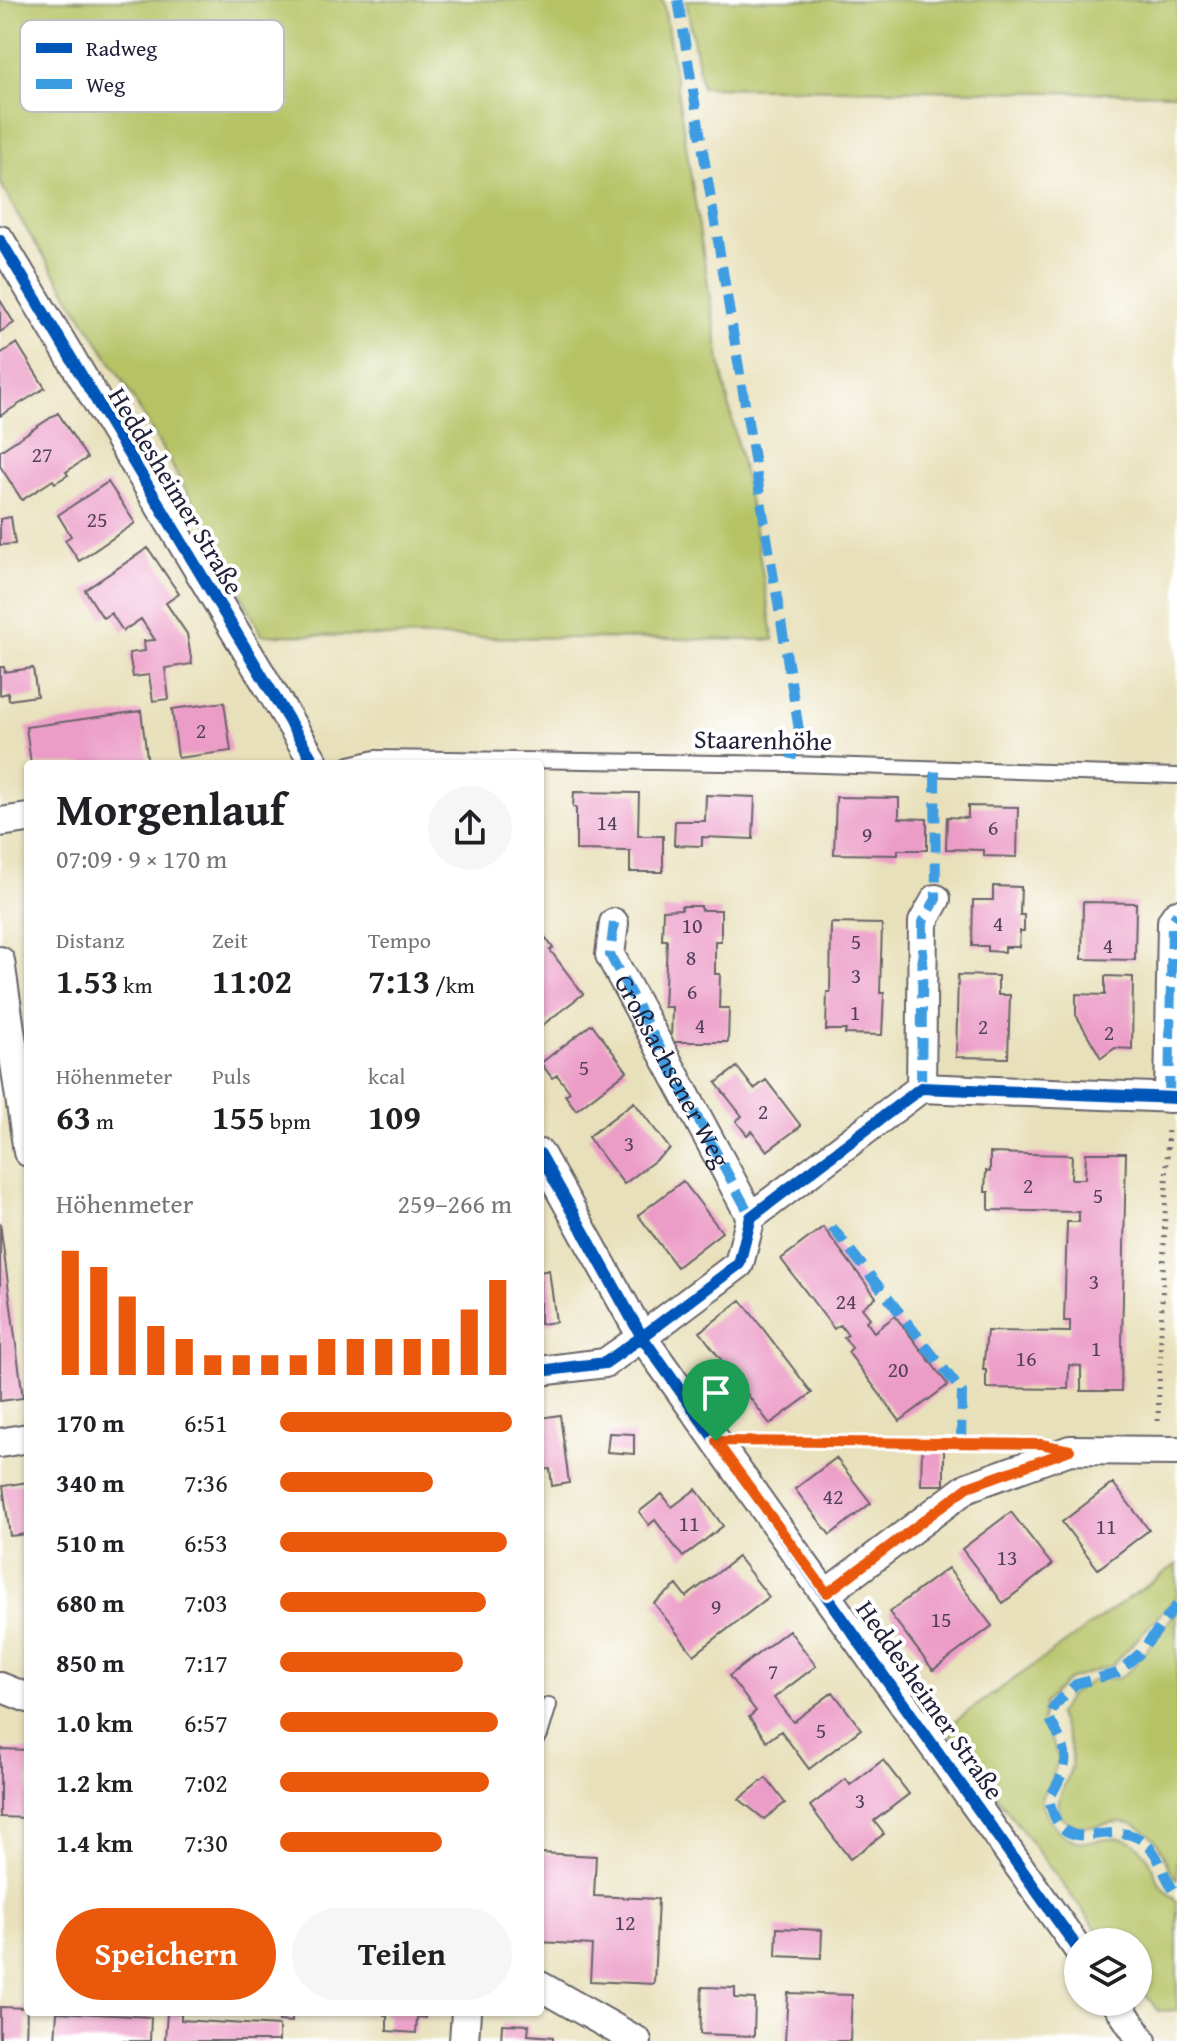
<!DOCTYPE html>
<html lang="de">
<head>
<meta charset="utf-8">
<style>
	:root { --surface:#fff; --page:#f6f6f6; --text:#202124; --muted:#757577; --accent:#ea580c }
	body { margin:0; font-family:"Gentium Book Plus",serif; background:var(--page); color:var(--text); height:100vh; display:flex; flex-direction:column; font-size:30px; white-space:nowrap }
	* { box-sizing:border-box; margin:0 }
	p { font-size:26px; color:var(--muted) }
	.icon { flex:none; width:44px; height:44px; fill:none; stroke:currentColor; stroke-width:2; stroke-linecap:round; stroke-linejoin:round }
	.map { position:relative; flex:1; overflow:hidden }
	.sheet { position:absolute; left:24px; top:760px; width:520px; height:1256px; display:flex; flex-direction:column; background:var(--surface); border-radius:8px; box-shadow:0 2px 6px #0004 }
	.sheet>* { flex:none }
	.fabs { position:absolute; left:1064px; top:1928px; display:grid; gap:16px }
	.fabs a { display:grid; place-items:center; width:88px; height:88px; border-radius:50%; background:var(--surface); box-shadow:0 2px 6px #0004; font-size:40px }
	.pin { position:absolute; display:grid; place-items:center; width:68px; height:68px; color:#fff; margin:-82px -34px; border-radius:50% 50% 50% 0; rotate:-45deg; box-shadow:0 0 8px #0007 }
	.pin .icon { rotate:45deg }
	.round { display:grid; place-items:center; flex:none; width:84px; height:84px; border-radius:42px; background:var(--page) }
	.headline { display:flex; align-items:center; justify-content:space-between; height:136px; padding:0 32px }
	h1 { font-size:44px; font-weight:700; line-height:60px }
	.stats { display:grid; grid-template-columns:repeat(3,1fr); gap:12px; height:136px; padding:8px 32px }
	.stats div { display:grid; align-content:center }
	.stats b { font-size:34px; font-weight:700 }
	.stats small { font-size:22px; font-weight:400 }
	.stats p { font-size:22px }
	.chart { height:224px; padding:16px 32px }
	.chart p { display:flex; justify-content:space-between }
	.chart svg { width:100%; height:144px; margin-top:8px; stroke:var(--accent); stroke-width:6 }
	.action { display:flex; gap:16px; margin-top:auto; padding:16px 32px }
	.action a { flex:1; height:92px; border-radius:48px; background:var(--accent); color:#fff; font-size:32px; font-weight:700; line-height:92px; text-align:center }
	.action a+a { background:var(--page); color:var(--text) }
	ul { padding:0 32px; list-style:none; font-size:26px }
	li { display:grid; grid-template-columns:128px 96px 1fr; align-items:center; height:60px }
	li i { height:20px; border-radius:10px; background:var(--accent) }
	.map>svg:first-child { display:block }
	.green { fill:#b5c365; stroke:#6c7250; stroke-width:2 }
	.building { fill:#ec9dc7 }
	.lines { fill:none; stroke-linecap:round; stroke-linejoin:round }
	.lane-casing { stroke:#676467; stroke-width:18 }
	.street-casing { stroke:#676467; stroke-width:32 }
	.path { stroke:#676467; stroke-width:5; stroke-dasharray:2 6; stroke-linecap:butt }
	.lane { stroke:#fff; stroke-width:14 }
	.street { stroke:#fff; stroke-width:28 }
	.quiet { stroke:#3c9ce2; stroke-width:10; stroke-dasharray:20 10; stroke-linecap:butt }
	.cycleway-casing { stroke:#fff; stroke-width:17 }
	.cycleway { stroke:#0057b8; stroke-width:12 }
	.route-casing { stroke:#fff; stroke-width:16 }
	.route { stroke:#ea580c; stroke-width:10 }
	.labels { text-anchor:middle; stroke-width:8; stroke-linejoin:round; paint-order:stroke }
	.number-label { font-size:22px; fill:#54415e }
	.street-label { font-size:26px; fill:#22223b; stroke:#fff }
	.key { fill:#fff; stroke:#bdbdc4; stroke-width:2 }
	.key-label { font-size:22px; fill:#22223b }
</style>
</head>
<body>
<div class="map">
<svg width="1177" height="2041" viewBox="0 0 1177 2041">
	<rect width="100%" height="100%" fill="#fff"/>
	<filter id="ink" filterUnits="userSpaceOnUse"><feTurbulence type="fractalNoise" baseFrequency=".0125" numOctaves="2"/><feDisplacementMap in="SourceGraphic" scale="16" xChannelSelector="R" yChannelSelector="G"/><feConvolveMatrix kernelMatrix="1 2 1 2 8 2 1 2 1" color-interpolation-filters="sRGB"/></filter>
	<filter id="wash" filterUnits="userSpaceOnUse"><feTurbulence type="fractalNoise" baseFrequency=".006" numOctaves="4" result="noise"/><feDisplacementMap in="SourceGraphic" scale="32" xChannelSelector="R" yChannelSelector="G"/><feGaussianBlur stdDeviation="1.8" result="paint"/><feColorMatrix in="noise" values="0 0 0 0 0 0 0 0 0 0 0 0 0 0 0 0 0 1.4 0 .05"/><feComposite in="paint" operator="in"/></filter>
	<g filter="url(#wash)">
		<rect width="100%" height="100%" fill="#e8e0ba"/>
		<!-- green -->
		<path class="green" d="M0 0H663L721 367 753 518 774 640 262 635 203 520 125 384 18 216 0 182Z
			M686 0H1177V94L702 87Z
			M1177 1564V1596L1113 1665 1068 1680 1045 1703 1042 1721 1059 1758 1052 1778 1041 1798C1047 1819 1060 1842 1086 1842 1101 1842 1119 1833 1134 1843 1148 1852 1150 1864 1157 1878 1161 1887 1170 1895 1177 1902V2010L1158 2011 1138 1985V1942H1106L945 1728Z
			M1177 1611V1880C1162 1865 1167 1846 1143 1829 1113 1809 1093 1841 1060 1817 1054 1792 1068 1787 1071 1766 1074 1749 1065 1730 1057 1715L1071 1694 1093 1680 1119 1678 1133 1667Z"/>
		<g id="blocks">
			<!-- building -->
			<path class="building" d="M0 300 14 323 0 332Z
				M17 343 45 388 0 416V354Z
				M58 413 87 458 66 472 68 475 55 483 53 480 22 500 0 466V451Z
				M108 482 135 523 79 561 65 540 71 536 58 515Z
				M11 517 15 544 0 545V519Z
				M148 548 179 594 166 603 187 634 192 664 165 668 169 699 153 701 149 675 133 677 129 653 145 651 144 641 155 640 141 619 123 631 111 613 103 618 85 590Z
				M0 667H4L5 672 33 668 37 696 9 700 8 693 0 695Z
				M224 702 231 751 178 758 172 709Z
				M141 711 148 764H31L26 727Z
				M574 792 639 793 638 836H663V872H630V851L576 850V808L573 807Z
				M706 795 755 797 753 839 702 837V846L674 845 675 821H705Z
				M836 797 899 798V818L927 819V850H898V855L834 854Z
				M968 806 1018 807 1017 857 984 856V850L946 849 947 817 968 818Z
				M993 886 1021 887 1020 915H1024V931H1020L1019 947H1005V952L988 951V946H972L973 900H993Z
				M1083 902 1136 903 1135 960 1082 959Z
				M681 906H701V910H721V941H715V974H720L719 1008H729L728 1042H671L672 1007H664L667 940H662L663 910 682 909Z
				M831 923 882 924 880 993H884L882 1035 845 1034 846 1030H826L827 992H830Z
				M545 937 553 948 550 950 583 994 540 1027V941Z
				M958 975 998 976V995H1010L1008 1058 956 1057Z
				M1105 976 1133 977 1132 1049 1115 1048 1101 1058 1076 1015V994L1105 995Z
				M592 1024 627 1071 576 1110 565 1095 570 1092 557 1075 552 1078 541 1063Z
				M737 1067 754 1089 766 1080 801 1126 767 1151 752 1131 747 1135 736 1121 742 1116 716 1083Z
				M634 1102 670 1149 624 1184 588 1137Z
				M990 1153 1072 1155 1071 1179H1085L1086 1153H1126L1121 1391H1081V1366L1069 1365 1068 1389 986 1388V1370H983L987 1331 1070 1332V1321H1064L1067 1222H1079V1212L989 1210V1192H985L986 1171 990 1172Z
				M683 1181 722 1232 677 1267 638 1215Z
				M0 1223 23 1398 0 1401Z
				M823 1227 876 1297 862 1308 870 1318 866 1321 874 1332 895 1316 948 1385 900 1421 848 1352 852 1348 844 1337 848 1335 840 1325 834 1329 781 1259Z
				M549 1270 556 1322 540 1324V1272Z
				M741 1300 812 1393 770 1424 700 1332Z
				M560 1415 569 1483 552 1486 550 1469 540 1470V1418Z
				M609 1433 634 1434V1454L607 1452Z
				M922 1446 944 1447V1485H921Z
				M836 1458 871 1503 830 1535 795 1489Z
				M28 1482V1534L10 1536 3 1486Z
				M1113 1483 1149 1530 1098 1569 1062 1522Z
				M696 1489 723 1526 683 1557 655 1520 649 1525 639 1512 662 1494 672 1507Z
				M1011 1512 1052 1565 1003 1603 962 1549Z
				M738 1557 769 1597 694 1655 654 1603 677 1585 686 1597Z
				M948 1568 992 1626 933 1670 889 1612Z
				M789 1630 816 1666 774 1698 793 1722 833 1692 861 1729 809 1769 781 1731 767 1741 749 1717 756 1711 729 1676Z
				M0 1749 28 1750V1818L0 1817Z
				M883 1760 909 1794 874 1821 884 1834 850 1859 810 1806 846 1779 850 1785Z
				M766 1778 785 1803 764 1819 739 1799Z
				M540 1853 596 1856 594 1896 658 1899 654 1984 590 1981 592 1945 540 1942Z
				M777 1928 822 1930 821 1958 776 1956Z
				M702 1987 735 1988V1998L755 1999 754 2036 700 2034Z
				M788 1993 852 1995 850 2041H785Z
				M0 2007 27 2008 26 2041H0Z
				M57 2012 151 2017 150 2041H55Z
				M279 2012H292V2022L279 2021Z
				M384 2012H426V2018L417 2017 416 2033 387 2031V2016L384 2015Z
				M167 2013 181 2014V2020L279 2026V2041H165Z
				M502 2024 529 2025 528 2035 553 2037V2041H501Z"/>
		</g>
	</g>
	<g filter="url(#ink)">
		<use href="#blocks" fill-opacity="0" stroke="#676467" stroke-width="2"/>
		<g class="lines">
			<defs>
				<path id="lane" d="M349 764 375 758 790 764 1177 776
					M540 1735 549 1705"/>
				<g id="street">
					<path d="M0 240 315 764"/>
					<path d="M0 822 28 818"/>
					<path id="s1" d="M614 923 610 955 751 1217"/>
					<path d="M0 961 28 1152"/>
					<path d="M921 1088 923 922 936 899"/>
					<path d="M1169 1098 1172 921 1177 914"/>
					<path d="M540 1154 642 1337 1078 1949"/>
					<path d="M540 1371 605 1363 642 1337 739 1264 751 1217 921 1088 1177 1098"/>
					<path d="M0 1443 28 1438"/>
					<path d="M827 1593 968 1487 1070 1450 1177 1451"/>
					<path d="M0 1687 28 1698"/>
					<path d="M540 1986 637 2041"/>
					<path d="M1116 2002 1142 2041"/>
					<path d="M464 2041 466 2012"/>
				</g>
			</defs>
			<!-- lane casing -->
			<use href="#lane" class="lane-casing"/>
			<!-- street casing -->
			<use href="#street" class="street-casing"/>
			<!-- path -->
			<path class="path" d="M1158 1421 1168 1127
				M753 1441 995 1444"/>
			<!-- lane -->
			<use href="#lane" class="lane"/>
			<!-- street -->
			<use href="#street" class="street"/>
			<!-- quiet -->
			<path class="quiet" d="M678 0 799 730 790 764
				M614 923 610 955 751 1217
				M921 1088 923 922 936 899 935 768
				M1169 1098 1172 921 1177 914
				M832 1227 962 1392 961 1443
				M1177 1605 1139 1654 1117 1673 1076 1684 1054 1706 1049 1718C1071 1757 1071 1760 1049 1799 1063 1864 1105 1818 1140 1839 1160 1851 1162 1876 1177 1895"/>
			<defs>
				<path id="cycleway" d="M0 240 315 764
					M540 1154 642 1337 1078 1949
					M540 1371 605 1363 642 1337 739 1264 751 1217 921 1088 1177 1098"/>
			</defs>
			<!-- cycleway casing -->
			<use href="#cycleway" class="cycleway-casing"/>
			<!-- cycleway -->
			<use href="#cycleway" class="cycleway"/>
		</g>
	</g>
	<g class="lines" filter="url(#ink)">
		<defs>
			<path id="route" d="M716 1441 1041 1444 1070 1450 968 1487 827 1593Z"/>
		</defs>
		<!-- route casing -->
		<use href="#route" class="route-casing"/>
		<!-- route -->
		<use href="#route" class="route"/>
	</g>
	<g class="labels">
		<!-- number labels -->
		<g class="number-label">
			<text x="42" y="462">27</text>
			<text x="97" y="527">25</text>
			<text x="201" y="738">2</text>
			<text x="607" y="830">14</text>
			<text x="993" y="835">6</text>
			<text x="867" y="842">9</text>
			<text x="998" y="931">4</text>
			<text x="692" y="933">10</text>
			<text x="856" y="949">5</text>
			<text x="1108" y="953">4</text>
			<text x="691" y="965">8</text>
			<text x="856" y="983">3</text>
			<text x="692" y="999">6</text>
			<text x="855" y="1020">1</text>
			<text x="700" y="1033">4</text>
			<text x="983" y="1034">2</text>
			<text x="1109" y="1040">2</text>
			<text x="584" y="1075">5</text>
			<text x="763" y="1119">2</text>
			<text x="629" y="1151">3</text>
			<text x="1028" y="1193">2</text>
			<text x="1098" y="1203">5</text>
			<text x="1094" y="1289">3</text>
			<text x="846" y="1309">24</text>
			<text x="1096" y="1356">1</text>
			<text x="1026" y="1366">16</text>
			<text x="898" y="1377">20</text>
			<text x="833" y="1504">42</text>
			<text x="689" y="1531">11</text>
			<text x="1106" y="1534">11</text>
			<text x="1007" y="1565">13</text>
			<text x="716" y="1614">9</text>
			<text x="941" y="1627">15</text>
			<text x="773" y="1679">7</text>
			<text x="821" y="1738">5</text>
			<text x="860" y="1808">3</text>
			<text x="625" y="1930">12</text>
		</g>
		<!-- street labels -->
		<g class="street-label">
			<text transform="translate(176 491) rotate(59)" y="9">Heddesheimer Straße</text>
			<text transform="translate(763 740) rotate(1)" y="9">Staarenhöhe</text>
			<text dy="9" stroke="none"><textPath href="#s1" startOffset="164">Großsachsener Weg</textPath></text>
			<text transform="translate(930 1700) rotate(55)" y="9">Heddesheimer Straße</text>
		</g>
	</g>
	<!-- legend -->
	<rect x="20" y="20" width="264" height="92" rx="12" class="key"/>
	<rect x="36" y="43" width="36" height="10" fill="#0057b8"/>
	<rect x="36" y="79" width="36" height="10" fill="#3c9ce2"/>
	<g class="key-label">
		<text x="86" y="56">Radweg</text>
		<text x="86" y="92">Weg</text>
	</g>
</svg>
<div class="fabs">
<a><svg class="icon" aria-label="layers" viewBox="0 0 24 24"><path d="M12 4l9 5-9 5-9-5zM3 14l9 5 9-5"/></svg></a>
</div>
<div class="pin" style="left:716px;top:1441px;background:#1e9e55"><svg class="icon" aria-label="arrive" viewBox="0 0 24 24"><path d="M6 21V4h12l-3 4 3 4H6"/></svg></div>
<section class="sheet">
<div class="headline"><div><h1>Morgenlauf</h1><p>07:09 · 9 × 170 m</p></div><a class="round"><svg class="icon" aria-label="share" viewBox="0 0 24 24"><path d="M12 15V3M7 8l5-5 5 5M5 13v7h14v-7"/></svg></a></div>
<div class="stats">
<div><p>Distanz</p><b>1.53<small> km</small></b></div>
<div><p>Zeit</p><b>11:02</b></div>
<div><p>Tempo</p><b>7:13<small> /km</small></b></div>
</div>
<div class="stats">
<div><p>Höhenmeter</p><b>63<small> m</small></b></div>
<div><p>Puls</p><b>155<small> bpm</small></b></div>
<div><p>kcal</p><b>109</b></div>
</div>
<div class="chart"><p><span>Höhenmeter</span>259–266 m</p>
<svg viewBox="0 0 160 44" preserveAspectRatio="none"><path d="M5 44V6M15 44V11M25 44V20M35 44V29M45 44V33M55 44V38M65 44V38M75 44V38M85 44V38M95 44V33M105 44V33M115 44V33M125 44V33M135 44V33M145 44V24M155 44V15"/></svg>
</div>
<ul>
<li><b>170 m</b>6:51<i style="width:100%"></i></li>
<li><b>340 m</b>7:36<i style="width:66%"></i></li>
<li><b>510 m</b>6:53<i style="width:98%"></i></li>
<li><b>680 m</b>7:03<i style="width:89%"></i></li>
<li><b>850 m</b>7:17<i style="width:79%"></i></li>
<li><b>1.0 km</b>6:57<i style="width:94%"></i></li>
<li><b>1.2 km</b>7:02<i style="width:90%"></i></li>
<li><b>1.4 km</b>7:30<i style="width:70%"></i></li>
</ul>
<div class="action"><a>Speichern</a><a>Teilen</a></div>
</section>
</div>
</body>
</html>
